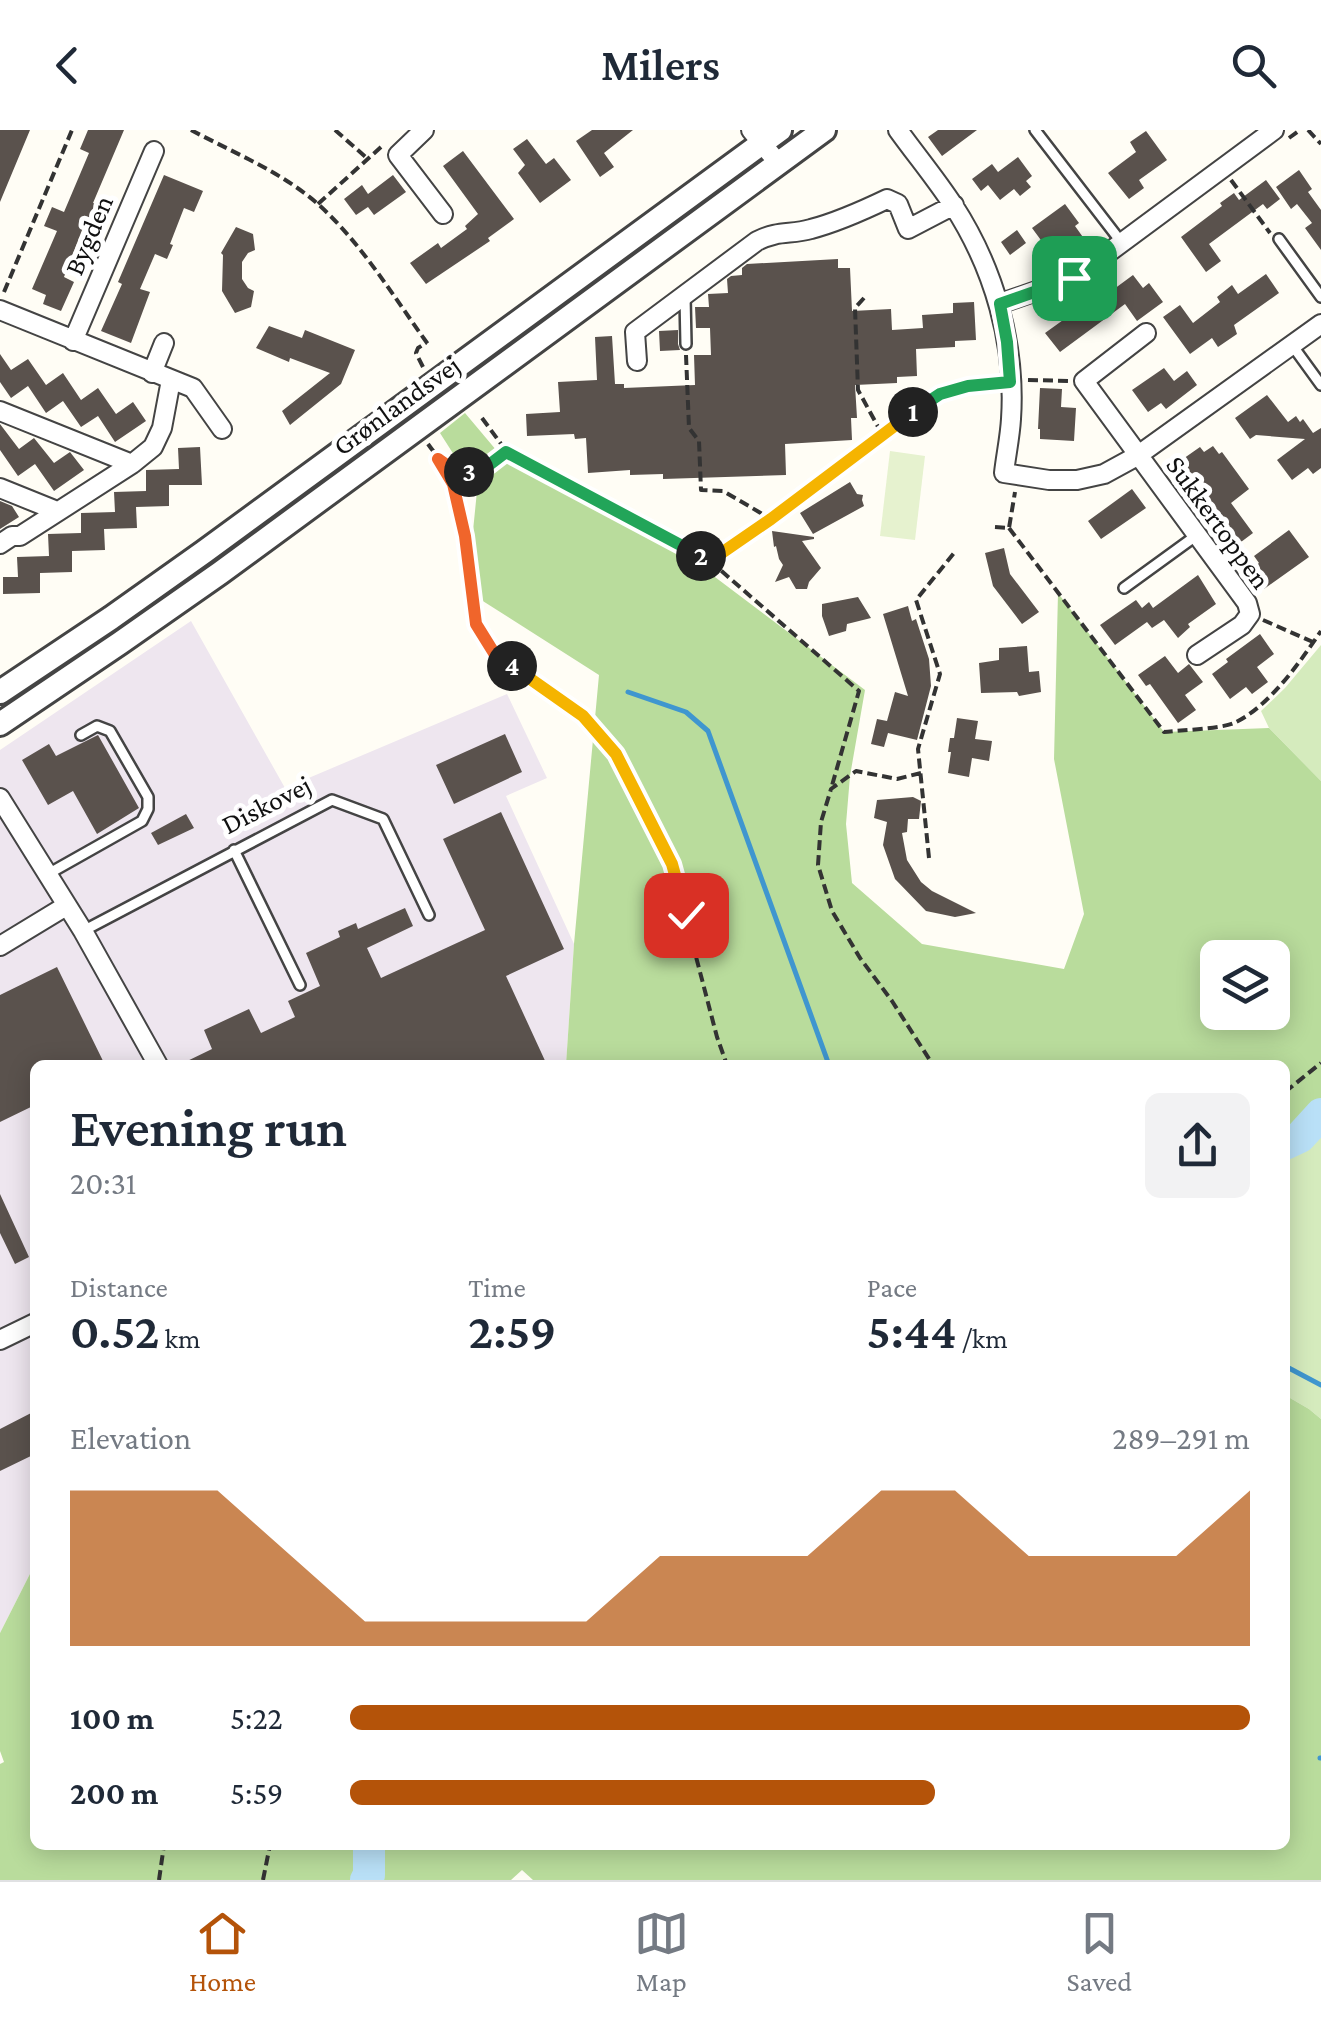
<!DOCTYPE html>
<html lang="en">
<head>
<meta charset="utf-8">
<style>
	:root { --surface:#fff; --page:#f2f2f3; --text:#1f2937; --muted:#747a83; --line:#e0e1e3; --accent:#b45309 }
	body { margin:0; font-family:"Crimson Pro",serif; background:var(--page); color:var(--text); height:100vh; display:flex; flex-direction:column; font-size:38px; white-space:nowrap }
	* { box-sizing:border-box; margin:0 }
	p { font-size:32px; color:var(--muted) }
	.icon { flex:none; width:55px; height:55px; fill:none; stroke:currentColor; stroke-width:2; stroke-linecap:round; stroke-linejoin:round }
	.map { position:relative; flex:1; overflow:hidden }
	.panel { position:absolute; left:30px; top:930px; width:1260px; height:790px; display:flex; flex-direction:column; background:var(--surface); border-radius:15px; box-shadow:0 5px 25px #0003 }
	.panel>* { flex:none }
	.controls { position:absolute; left:1200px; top:810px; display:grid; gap:20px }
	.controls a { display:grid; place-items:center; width:90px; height:90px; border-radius:15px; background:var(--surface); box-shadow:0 5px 25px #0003; font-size:50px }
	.pin { position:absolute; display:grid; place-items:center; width:85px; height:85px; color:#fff; margin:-42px; border-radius:20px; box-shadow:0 5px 15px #0006 }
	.km { position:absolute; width:50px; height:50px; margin:-25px; border-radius:50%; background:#222; color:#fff; font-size:28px; line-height:50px; text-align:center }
	.round { display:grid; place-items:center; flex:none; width:105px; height:105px; border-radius:15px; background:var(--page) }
	.head { display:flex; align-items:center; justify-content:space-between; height:170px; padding:0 40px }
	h1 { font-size:55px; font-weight:600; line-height:75px }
	.figures { display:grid; grid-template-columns:repeat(3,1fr); gap:15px; height:170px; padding:10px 40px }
	.figures div { display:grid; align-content:center }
	.figures b { font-size:50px; font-weight:600 }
	.figures small { font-size:28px; font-weight:400 }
	.figures p { font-size:28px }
	.chart { height:280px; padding:20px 40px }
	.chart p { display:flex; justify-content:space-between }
	.chart svg { width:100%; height:180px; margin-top:10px; fill:var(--accent); opacity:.7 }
	ul { padding:0 40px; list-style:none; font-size:32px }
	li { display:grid; grid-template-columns:160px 120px 1fr; align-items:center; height:75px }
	li i { height:25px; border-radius:12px; background:var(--accent) }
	header { display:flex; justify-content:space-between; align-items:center; height:130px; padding:0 40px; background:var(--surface); font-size:45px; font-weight:600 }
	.menu { display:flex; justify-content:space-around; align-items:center; height:140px; border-top:2px solid var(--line); background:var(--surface); font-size:28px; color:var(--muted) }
	.menu a { display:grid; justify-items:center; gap:5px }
	.menu .current { color:var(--accent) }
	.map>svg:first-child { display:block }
	.industrial { fill:#eee6ef }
	.green { fill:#d5ebbd }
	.forest { fill:#b9dc9c; fill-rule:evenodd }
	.pitch { fill:#e6f2cf }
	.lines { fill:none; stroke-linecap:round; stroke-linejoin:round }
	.stream { stroke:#3f96cf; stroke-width:5 }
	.river { stroke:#b9e0f7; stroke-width:32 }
	.building { fill:#5a524d }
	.service-casing { stroke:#444; stroke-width:14 }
	.minor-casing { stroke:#444; stroke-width:22 }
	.tertiary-casing { stroke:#444; stroke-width:28 }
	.path { stroke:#333; stroke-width:4; stroke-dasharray:10 5; stroke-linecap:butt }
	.service { stroke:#fff; stroke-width:9 }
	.minor { stroke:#fff; stroke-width:18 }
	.tertiary { stroke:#fff; stroke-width:22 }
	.split-1-casing { stroke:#fff; stroke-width:20 }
	.split-2-casing { stroke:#fff; stroke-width:20 }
	.split-3-casing { stroke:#fff; stroke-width:20 }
	.split-4-casing { stroke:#fff; stroke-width:20 }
	.split-5-casing { stroke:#fff; stroke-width:20 }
	.split-1 { stroke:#22a559; stroke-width:12 }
	.split-2 { stroke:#f5b400; stroke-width:12 }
	.split-3 { stroke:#22a559; stroke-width:12 }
	.split-4 { stroke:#f0652b; stroke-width:12 }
	.split-5 { stroke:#f5b400; stroke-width:12 }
	.labels { text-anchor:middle; stroke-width:10; stroke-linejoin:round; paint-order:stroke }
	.street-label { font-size:28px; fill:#111; stroke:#fff }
</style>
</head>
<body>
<header><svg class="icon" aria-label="back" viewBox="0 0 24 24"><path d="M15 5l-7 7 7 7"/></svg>Milers<svg class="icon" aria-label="search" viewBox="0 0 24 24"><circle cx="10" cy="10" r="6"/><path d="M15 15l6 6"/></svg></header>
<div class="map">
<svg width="1321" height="1750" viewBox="0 0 1321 1750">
	<rect width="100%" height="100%" fill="#fffdf5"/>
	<!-- industrial -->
	<path class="industrial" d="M191 491 285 658 507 564 547 648 506 666 574 814 566 935H35V1434L0 1503V620Z"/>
	<!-- green -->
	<path class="green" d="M1321 515V651L1269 598 1261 581 1285 558Z
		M1321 999V1289L1309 1279 1285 1265V1027Z"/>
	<!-- forest -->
	<path class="forest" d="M465 283 502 327 703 438 865 560 850 646 846 694 852 753 922 814 1064 839 1084 784 1054 629 1058 463 1164 602 1269 598 1321 651V999L1285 1027V935H566L574 814 599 545 467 461 477 361 440 303ZM1218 828H1272V882H1218Z
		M1285 1265 1309 1279 1321 1289V1750H533L522 1740 511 1750H0V1634L4 1632 0 1621V1503L35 1434V1715H1285Z"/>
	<!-- pitch -->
	<path class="pitch" d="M890 321 925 326 915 410 880 406Z"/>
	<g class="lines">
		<!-- stream -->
		<path class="stream" d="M628 562 686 582 708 601 829 935
			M1285 1236 1321 1255
			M1320 1628H1321"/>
		<!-- river -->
		<path class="river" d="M1285 1014 1300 1007 1321 984
			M366 1750 369 1745V1715"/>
	</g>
	<!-- building -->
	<path class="building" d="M0 0H30L0 72Z
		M88 0H124L93 73 105 78 99 92 87 87 64 147 74 152 61 181 43 174 46 165 32 159 57 101 44 96 52 77 64 82 89 23 80 19Z
		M592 0H633L604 23 614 37 600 47 576 11Z
		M938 0H977L942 26 928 7Z
		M1146 1 1167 30 1139 50 1144 58 1129 69 1108 43 1136 22 1130 12Z
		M527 9 546 34 554 28 571 50 540 73 518 43 525 35 513 19Z
		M463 21 514 89 488 108 490 111 426 154 410 133 438 113 441 118 467 99 465 96 478 84 443 36Z
		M1018 27 1032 46 1026 51 1031 57 1020 66 1014 59 1000 70 988 55 981 61 972 49 992 34 998 42Z
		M1299 40 1312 59 1308 62 1321 80V120L1305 98 1312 93 1297 74 1291 79 1276 57Z
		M164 45 203 61 194 82 184 78 170 114 173 115 167 129 155 124 140 159 150 162 131 213 101 201 122 154 118 152Z
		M393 45 406 62 374 85 368 77 356 85 344 69 362 55 368 64Z
		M1266 50 1280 69 1267 79 1263 74 1209 114 1221 131 1206 142 1181 107 1222 76 1220 73 1234 63 1239 70Z
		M1065 74 1079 93 1075 96 1085 110 1070 107 1065 111 1061 106 1046 117 1032 98Z
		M236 97 253 104 255 120 248 123 242 132V149L248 158 254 161 251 177 235 183 222 161 223 125 221 123Z
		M1017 100 1026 113 1010 125 1001 112Z
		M838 129V138H850L852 181 891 179 892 200 923 198 922 185 953 183V173L974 172 976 210 955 211V217L916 219 917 246 897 247V253L855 255 857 288H851L852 310 785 314 786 345 663 349V344L630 345V340L588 343 586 308 575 309 574 304 527 306 526 284 560 282 558 252 597 250 595 207 612 206 615 254H624V258L695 255 694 225H711L710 198H696L695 177H709L708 164 728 163 727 149 731 146 742 145V138L747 134Z
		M1266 144 1279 163 1234 195 1237 204 1218 217 1212 208 1190 224 1163 187 1180 175 1193 193 1220 172 1217 167 1232 155 1238 164Z
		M1133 145 1143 158 1149 153 1163 172 1137 191 1125 174 1060 222 1045 203 1098 165 1108 160 1110 162Z
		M269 196 302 208 305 200 355 220 341 254 290 295 282 281 330 243 290 228 289 232 256 218Z
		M678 200V214L680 220 660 221 659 201Z
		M0 224 11 240 28 229 46 255 63 243 81 270 98 258 116 284 133 272 146 291 115 312 98 286 81 297 63 271 46 283 28 256 11 268 0 252Z
		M1164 238 1174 251 1187 241 1197 255 1166 279 1161 273 1148 282 1132 260Z
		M1040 258 1062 259 1061 277 1076 278 1074 311 1040 309V299H1038Z
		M1267 265 1288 292 1296 286 1300 292 1303 289 1313 303 1321 298V338L1313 344 1308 338 1292 350 1277 330 1305 309 1256 305 1250 309 1235 288Z
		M0 294 19 319 34 308 54 333 70 322 84 340 54 361 35 334 18 346 0 320Z
		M1213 316 1219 324 1222 322 1249 359 1231 373 1253 403 1233 418 1209 385 1213 382 1202 365 1204 364 1180 331 1200 317 1204 322Z
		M200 317 202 355H169V376L136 377 137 398 104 399 105 420 72 421V442L40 443V463L3 464V447H18L17 427 49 426 48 404 81 403V383L115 382 114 362 146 361V340L179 339 178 318Z
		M850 352 857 364 863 365 862 370 864 376 813 404 800 383Z
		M1132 359 1146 378 1101 409 1088 391Z
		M0 371 12 376 19 387 0 399Z
		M1289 400 1309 427 1264 459 1250 440 1259 433 1254 426Z
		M772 401 814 407V409L802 411 821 438 809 452 807 459H796L789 447 775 452 783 435 779 429 776 416 774 417Z
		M1004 418 1010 444 1039 482 1022 494 993 456 985 423Z
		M1198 445 1216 474 1188 494 1190 497 1178 508 1164 490 1152 498 1147 492 1115 515 1100 495 1136 470 1142 478 1149 472 1153 478Z
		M858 467 871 488 847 494 846 501 829 506 822 486V474Z
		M908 476 912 491 916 489 929 529 931 556 917 610 888 603 884 617 871 614 877 589 887 591 895 562 908 566 883 484Z
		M1260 504 1274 524 1257 537 1268 552 1252 564 1246 557 1230 569 1212 544 1228 532 1226 529Z
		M1027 516 1029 542 1039 541 1041 562 1019 566 1017 562 981 563 979 533 999 530V518Z
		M1165 526 1178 543 1189 534 1203 552 1185 565 1196 580 1178 593 1150 554 1146 556 1138 545Z
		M957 588 978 591 975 609 992 611 989 631 972 628 969 647 948 643 951 622H948L950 608H954Z
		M505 604 522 642 454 674 436 635Z
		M98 605 139 678 97 704 73 661 48 675 22 630 49 614 56 626Z
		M913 667 921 671 919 689H908L907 702 902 703 907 730 921 752 932 761 976 783 955 787 926 781 895 749 883 715 887 692 874 688 877 670Z
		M501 682 564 819 506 846 547 935H179L212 919 204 900 249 879 261 903 295 887 288 871 320 856 306 823 340 807 338 801 356 793 358 799 405 778 413 796 367 818 381 848 485 800 443 709Z
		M186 684 194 698 158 715 151 703Z
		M57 837 105 935H35V975L0 992V865Z
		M0 1064 29 1127 15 1134 0 1103Z
		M35 1281V1324L0 1341V1299Z"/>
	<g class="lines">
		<defs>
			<path id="service" d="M1035 0 1122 113
				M1279 109 1321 167
				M685 167 686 214
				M1292 215 1321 255
				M1124 458 1197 405
				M234 720 300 855
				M48 744 142 691 148 679V667L110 601 97 596 81 605
				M83 801 332 670 383 689 429 785"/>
			<path id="minor" d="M424 0 398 25 443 84
				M751 0 779 34
				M898 0C916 25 936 49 953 75 994 138 1016 214 1011 289 1010 307 1006 325 1004 343L1049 350H1077L1104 344 1137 326 1321 194
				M999 174 1074 148 1274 0
				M0 180 193 258 222 299
				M1146 203 1084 251 1247 473 1250 484 1242 495 1197 525
				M73 211 154 21
				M637 231 635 202 757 111C779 100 790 105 811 99 838 92 862 81 887 69L898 74 908 99 954 75
				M152 243 164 213
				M0 281 132 334
				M0 358 57 381
				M0 414 12 406H20L132 334 153 317 162 298 171 250
				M0 668 83 801 158 935
				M0 816 66 776
				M0 1210 35 1193"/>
			<path id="tertiary" d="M0 562 111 488 204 422 780 0
				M0 594 120 513 220 443 824 0"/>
		</defs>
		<!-- service casing -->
		<use href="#service" class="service-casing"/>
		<!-- minor casing -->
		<use href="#minor" class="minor-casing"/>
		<!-- tertiary casing -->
		<use href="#tertiary" class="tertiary-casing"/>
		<!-- path -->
		<path class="path" d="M191 0C234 23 282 42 319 75 363 115 395 169 430 217
			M335 0 368 29
			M1308 0 1321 14
			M1289 8 1300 0
			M1231 50 1270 103
			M318 74 381 17
			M4 162 72 0
			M864 168 855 178 858 260 882 304
			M686 225 689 298 699 311 701 360 723 361 771 389
			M423 237 416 223 418 218 426 213
			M1028 250 1069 251
			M482 288 507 322 710 431 771 389 908 284 940 264 968 257 994 254
			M428 314C453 350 474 346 507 322
			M438 329 453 354 465 405 476 495 494 523 583 586 616 624 672 735 717 907 727 935
			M995 397 1009 398 1015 362
			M1009 398 1164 602C1181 600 1220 599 1234 593 1269 577 1300 532 1321 501
			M710 431 859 561 831 659
			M1263 490 1313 512
			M921 643 897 649 856 641 831 659 821 692 818 735 832 781 860 828 892 871 933 935
			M929 728 918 619 940 544 916 470 954 423
			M1285 962 1321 933
			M159 1750 164 1715
			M263 1750 270 1715"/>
		<!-- service -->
		<use href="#service" class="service"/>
		<!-- minor -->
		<use href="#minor" class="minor"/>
		<!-- tertiary -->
		<use href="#tertiary" class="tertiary"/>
	</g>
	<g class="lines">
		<defs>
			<path id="split-1" d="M913 282 940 264 968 256 1010 252 1007 212 1000 174 1074 148"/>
			<path id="split-2" d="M701 426 710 431 771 389 913 282"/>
			<path id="split-3" d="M469 342 489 335 506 322 701 426"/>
			<path id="split-4" d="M469 342 452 339 438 329 453 354 465 406 476 494 494 523 512 536"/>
			<path id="split-5" d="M512 536 583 586 616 624 672 734 686 785"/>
		</defs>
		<!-- split-1 casing -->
		<use href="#split-1" class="split-1-casing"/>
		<!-- split-2 casing -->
		<use href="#split-2" class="split-2-casing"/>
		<!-- split-3 casing -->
		<use href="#split-3" class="split-3-casing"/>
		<!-- split-4 casing -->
		<use href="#split-4" class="split-4-casing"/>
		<!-- split-5 casing -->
		<use href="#split-5" class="split-5-casing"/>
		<!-- split-1 -->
		<use href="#split-1" class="split-1"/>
		<!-- split-2 -->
		<use href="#split-2" class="split-2"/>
		<!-- split-3 -->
		<use href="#split-3" class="split-3"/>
		<!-- split-4 -->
		<use href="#split-4" class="split-4"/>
		<!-- split-5 -->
		<use href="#split-5" class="split-5"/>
	</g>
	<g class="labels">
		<!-- street labels -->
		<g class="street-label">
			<text transform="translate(88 105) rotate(-67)" y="10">Bygden</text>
			<text transform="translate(396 275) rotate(-36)" y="10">Grønlandsvej</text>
			<text transform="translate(1219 392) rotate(54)" y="10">Sukkertoppen</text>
			<text transform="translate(266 674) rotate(-27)" y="10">Diskovej</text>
		</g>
	</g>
</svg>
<div class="controls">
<a><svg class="icon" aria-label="layers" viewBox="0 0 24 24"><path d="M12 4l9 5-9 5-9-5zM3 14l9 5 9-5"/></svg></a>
</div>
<div class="pin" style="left:1074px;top:148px;background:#1e9e55"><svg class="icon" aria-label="arrive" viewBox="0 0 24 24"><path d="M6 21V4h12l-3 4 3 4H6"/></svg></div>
<div class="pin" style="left:686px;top:785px;background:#d93025"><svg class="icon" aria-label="check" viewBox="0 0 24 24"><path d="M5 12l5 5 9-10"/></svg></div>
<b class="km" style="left:913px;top:282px">1</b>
<b class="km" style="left:701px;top:426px">2</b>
<b class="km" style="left:469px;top:342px">3</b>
<b class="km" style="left:512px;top:536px">4</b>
<section class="panel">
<div class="head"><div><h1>Evening run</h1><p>20:31</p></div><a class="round"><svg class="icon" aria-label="share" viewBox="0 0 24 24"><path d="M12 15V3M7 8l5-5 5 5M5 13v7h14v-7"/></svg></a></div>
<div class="figures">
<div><p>Distance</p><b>0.52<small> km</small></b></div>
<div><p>Time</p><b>2:59</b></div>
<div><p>Pace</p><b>5:44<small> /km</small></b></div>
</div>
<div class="chart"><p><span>Elevation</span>289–291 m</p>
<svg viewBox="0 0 160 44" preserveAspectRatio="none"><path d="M0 44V6L10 6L20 6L30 22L40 38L50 38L60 38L70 38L80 22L90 22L100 22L110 6L120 6L130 22L140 22L150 22L160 6V44z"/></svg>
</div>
<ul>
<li><b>100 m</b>5:22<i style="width:100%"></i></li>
<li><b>200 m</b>5:59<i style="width:65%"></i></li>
</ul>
</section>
</div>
<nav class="menu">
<a class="current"><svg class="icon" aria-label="home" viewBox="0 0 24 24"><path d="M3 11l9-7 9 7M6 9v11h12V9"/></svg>Home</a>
<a><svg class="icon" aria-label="map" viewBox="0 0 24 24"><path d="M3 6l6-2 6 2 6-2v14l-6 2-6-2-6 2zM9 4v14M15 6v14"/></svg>Map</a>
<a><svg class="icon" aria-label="saved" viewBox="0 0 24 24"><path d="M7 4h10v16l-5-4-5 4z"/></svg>Saved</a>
</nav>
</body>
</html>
